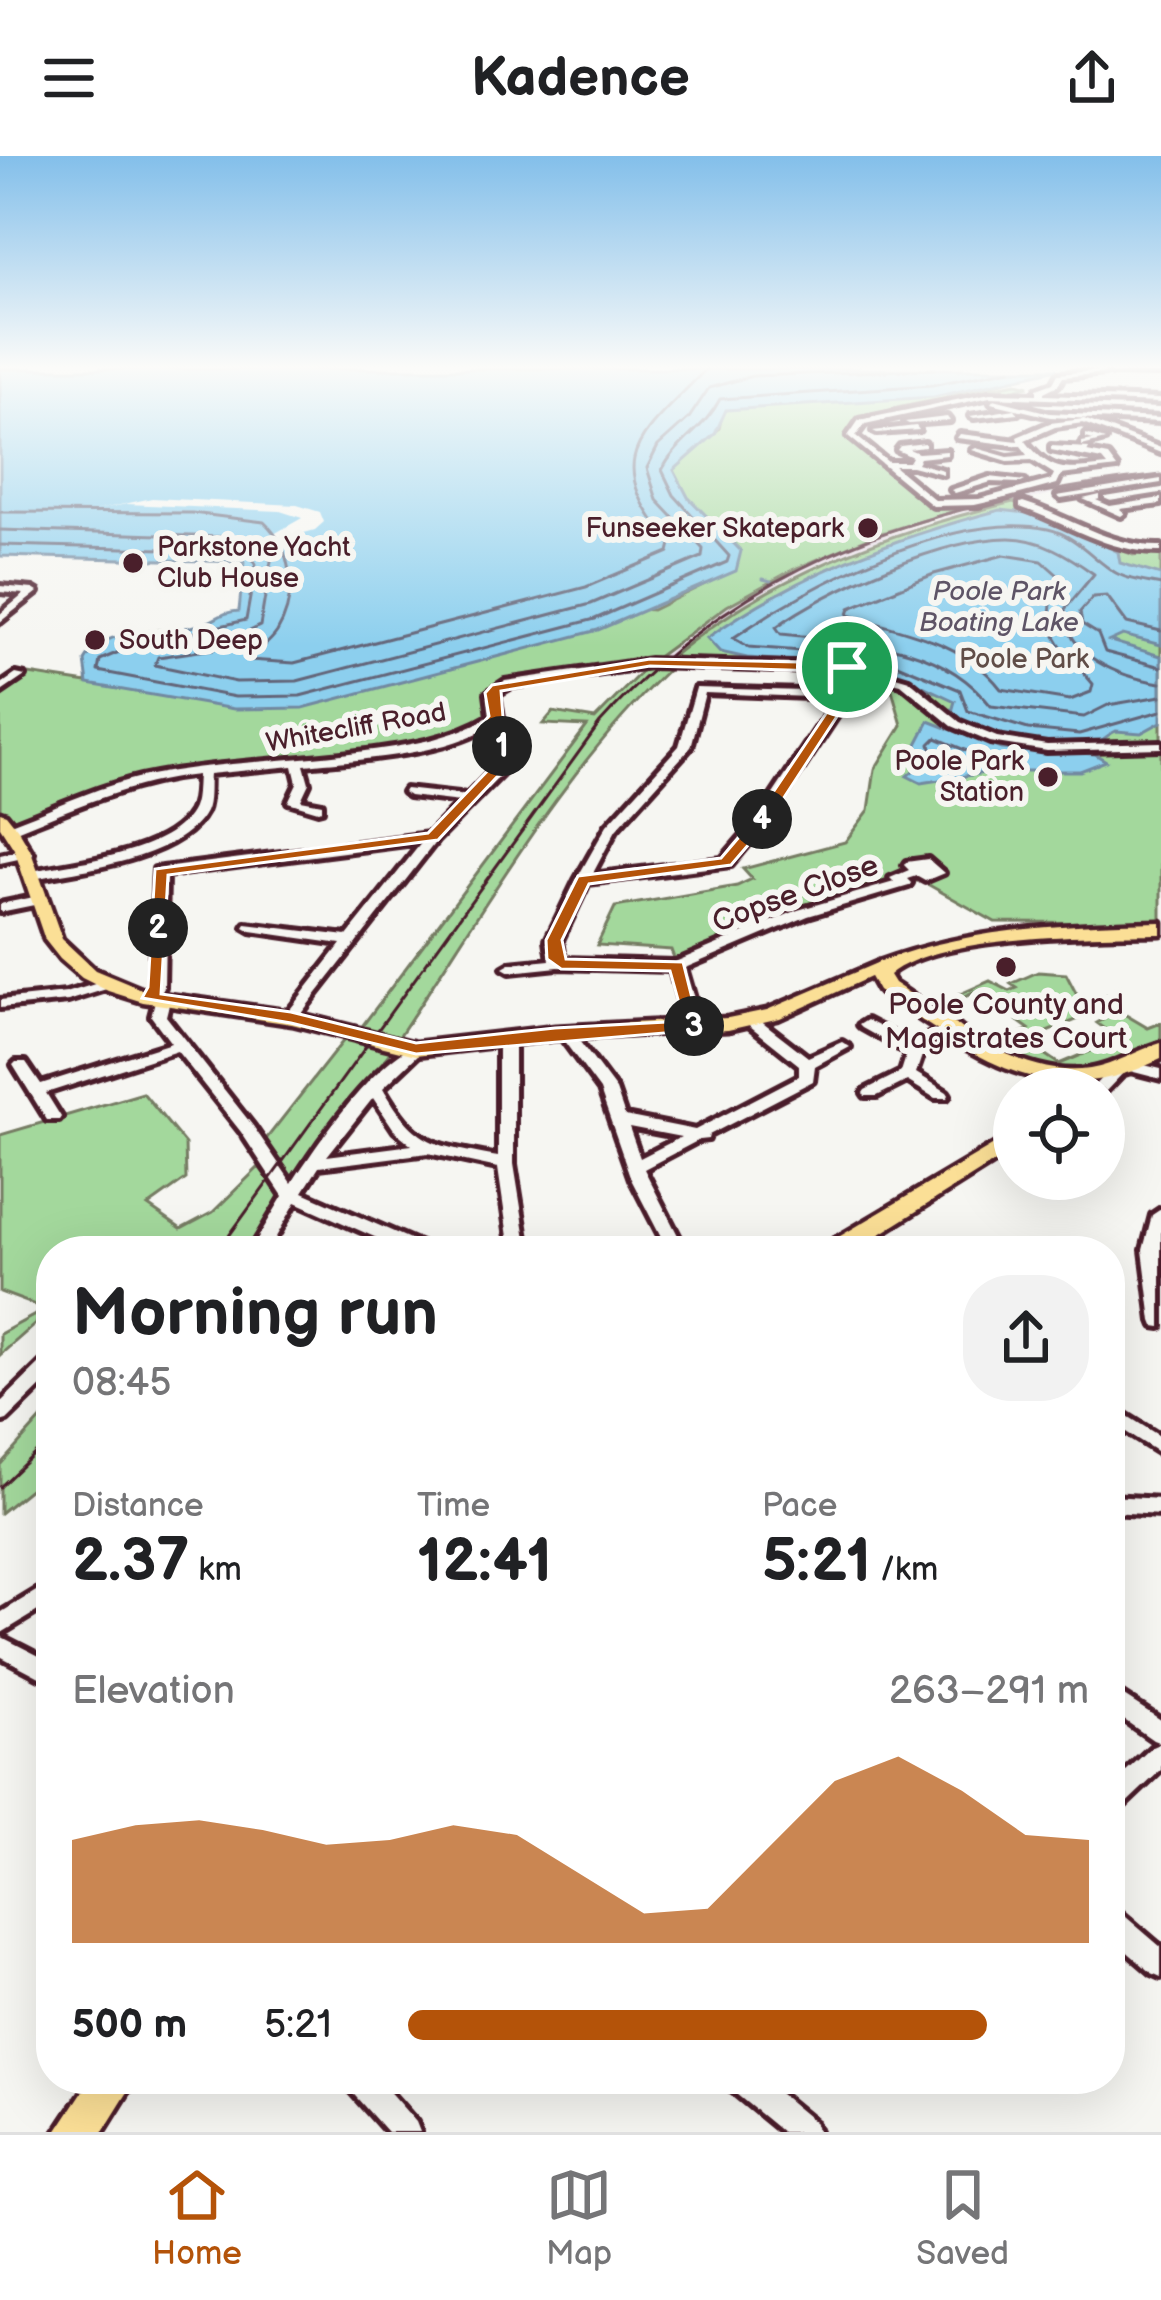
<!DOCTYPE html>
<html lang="en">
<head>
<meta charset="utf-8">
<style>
	:root { --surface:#fff; --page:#f2f2f2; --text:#202124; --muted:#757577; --line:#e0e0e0; --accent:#b45309 }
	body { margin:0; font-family:"Balsamiq Sans",sans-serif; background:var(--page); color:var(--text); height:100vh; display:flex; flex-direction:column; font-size:45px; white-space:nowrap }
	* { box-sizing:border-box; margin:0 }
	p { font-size:39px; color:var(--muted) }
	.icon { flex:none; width:66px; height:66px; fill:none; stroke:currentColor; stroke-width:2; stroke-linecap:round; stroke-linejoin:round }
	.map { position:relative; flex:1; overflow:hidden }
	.drawer { position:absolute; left:36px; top:1080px; width:1089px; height:858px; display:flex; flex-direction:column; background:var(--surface); border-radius:48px; box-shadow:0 12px 48px #0002 }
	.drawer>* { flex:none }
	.buttons { position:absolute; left:993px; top:912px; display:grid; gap:24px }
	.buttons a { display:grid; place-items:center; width:132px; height:132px; border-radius:50%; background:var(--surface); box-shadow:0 12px 48px #0002; font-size:60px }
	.pin { position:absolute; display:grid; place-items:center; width:102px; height:102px; color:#fff; margin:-51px; border:6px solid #fff; border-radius:50%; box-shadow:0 3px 12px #0007 }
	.km { position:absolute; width:60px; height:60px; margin:-30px; border-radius:50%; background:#222; color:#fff; font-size:33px; line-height:60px; text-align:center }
	.round { display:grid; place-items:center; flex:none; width:126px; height:126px; border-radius:48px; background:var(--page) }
	.headline { display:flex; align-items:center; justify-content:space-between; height:204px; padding:0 36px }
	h1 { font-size:66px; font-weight:800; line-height:90px }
	.figures { display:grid; grid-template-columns:repeat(3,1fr); gap:18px; height:204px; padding:12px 36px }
	.figures div { display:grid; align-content:center }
	.figures b { font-size:60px; font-weight:800 }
	.figures small { font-size:33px; font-weight:400 }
	.figures p { font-size:33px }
	.chart { height:336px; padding:24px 36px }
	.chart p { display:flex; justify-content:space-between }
	.chart svg { width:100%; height:216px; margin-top:12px; fill:var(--accent); opacity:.7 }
	ul { padding:0 36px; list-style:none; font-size:39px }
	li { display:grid; grid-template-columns:192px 144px 1fr; align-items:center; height:90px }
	li i { height:30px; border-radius:15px; background:var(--accent) }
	header { display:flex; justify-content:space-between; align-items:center; height:156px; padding:0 36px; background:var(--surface); font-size:54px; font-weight:800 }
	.tabs { display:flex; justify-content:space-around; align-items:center; height:168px; border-top:3px solid var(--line); background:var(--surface); font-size:33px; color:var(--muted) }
	.tabs a { display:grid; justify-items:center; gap:6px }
	.tabs .selected { color:var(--accent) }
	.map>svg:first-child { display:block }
	.built { fill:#e9dfe9 }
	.green { fill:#a3d89c; stroke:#767c64; stroke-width:3 }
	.water { fill:#8ccfee; stroke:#7289a0; stroke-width:3 }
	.pier { fill:#f6f6f2 }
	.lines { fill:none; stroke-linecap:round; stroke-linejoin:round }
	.shore { stroke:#646579; stroke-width:3 }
	.stream { stroke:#7289a0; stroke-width:3 }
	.minor-casing { stroke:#4a1f2b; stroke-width:10 }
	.major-casing { stroke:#4a1f2b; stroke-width:9 }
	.highway-casing { stroke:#4a1f2b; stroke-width:9 }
	.minor { fill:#f6f6f2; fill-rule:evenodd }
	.major { fill:#fbdf96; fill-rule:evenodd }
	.highway { fill:#fbdf96; fill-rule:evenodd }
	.rail { stroke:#4a1f2b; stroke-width:3 }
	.route { fill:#b45309; stroke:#fff; stroke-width:3; fill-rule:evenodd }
	.poi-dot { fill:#4a1f2b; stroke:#f6f6f2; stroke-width:4.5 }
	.labels { text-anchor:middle; stroke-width:12; stroke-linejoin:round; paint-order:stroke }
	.far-poi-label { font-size:27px; fill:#4a1f2b; stroke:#f6f6f2; text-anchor:end }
	.far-water-label { font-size:27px; font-style:italic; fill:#5e5466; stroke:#f6f6f2 }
	.far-park-label { font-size:27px; fill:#604d47; stroke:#f6f6f2 }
	.far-street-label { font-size:27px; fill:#4a1f2b; stroke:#f6f6f2 }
	.street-label { font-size:30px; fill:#4a1f2b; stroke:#f6f6f2 }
	.poi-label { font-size:30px; fill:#4a1f2b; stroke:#f6f6f2 }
</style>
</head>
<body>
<header><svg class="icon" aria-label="menu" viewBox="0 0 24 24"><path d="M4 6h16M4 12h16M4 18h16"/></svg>Kadence<svg class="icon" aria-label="share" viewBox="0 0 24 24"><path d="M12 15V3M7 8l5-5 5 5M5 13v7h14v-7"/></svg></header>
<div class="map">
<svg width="1161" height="1976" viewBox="0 0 1161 1976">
	<rect width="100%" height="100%" fill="#f6f6f2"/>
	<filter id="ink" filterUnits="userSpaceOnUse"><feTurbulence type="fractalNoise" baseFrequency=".00833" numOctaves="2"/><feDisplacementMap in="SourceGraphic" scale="24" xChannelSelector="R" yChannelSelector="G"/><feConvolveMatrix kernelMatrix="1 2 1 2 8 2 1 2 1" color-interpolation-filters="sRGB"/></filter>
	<g filter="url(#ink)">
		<!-- built -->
		<path class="built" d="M1161 318 1051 338 899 377 781 427 732 455 666 506 652 505 727 450 841 392 989 348Z"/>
		<!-- green -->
		<path class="green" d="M1007 217 1021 222 972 233 946 230 957 233 950 239 1017 227 1029 230C983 240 893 243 852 270L849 278 926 349 972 350 878 378 792 414 727 450 652 505 501 525 485 539 491 562C423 613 240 603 151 622 104 632 57 656 12 672L0 661V536L29 518 87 527 90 496 126 478 169 473 170 484C207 495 256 482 294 475L303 457 331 447 503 440 652 454 701 430 605 421 553 409 611 366 639 355 596 340 572 324 675 269 709 270 701 287 719 273 723 255 744 249 714 254 710 268 674 266 668 240 688 229 791 233Z
			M1013 346 1133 399 1161 395V767L995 766 920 724 835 747 677 810 671 794 597 789 615 751 737 730 752 723 743 713 845 686 869 654 875 613 902 569 887 516 849 510 666 506C765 421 887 376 1013 346Z
			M649 508 673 509C560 615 482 757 396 885L360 873 587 570 543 568 553 556 595 563Z
			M1038 816 1066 818 1079 843 1105 839 1086 860 1025 885 1059 908 1119 883 1097 867 1119 855 1148 872 1161 867V883C1094 928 1052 924 985 883L994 879 1004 885 1029 873 1018 865 1029 860 983 833 945 849 961 859 952 863 931 851 990 825 1010 835 1017 832 1011 828Z
			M347 880 391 895 295 1022 287 1021 263 987Z
			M143 937 185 988 186 1023 148 1050 181 1073 213 1056 259 1011 286 1045 259 1095 151 1090 142 1095H51V1154L0 1199V1178L46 1153 0 1136V979Z
			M51 1252V1316L0 1357V1309Z"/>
		<!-- water -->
		<path class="water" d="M0 213H1057L934 241 726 254 715 278 674 314 688 341 741 395 736 415 598 474 303 552 234 553 88 528 85 505C108 464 169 481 206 467 217 463 222 456 239 455L244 406 0 400Z
			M1000 354 1046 359 1118 396 1120 407 1161 419V489L1123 479 1110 485 1161 500V566L1141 577 1116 575C1107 579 1100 586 1098 587 1067 599 978 576 951 559L955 545 893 516 897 512 747 502 720 496 707 482C797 418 893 382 1000 354Z
			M929 565 1001 593 1095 598 1106 605 1080 615H997L921 627 907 620 920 609 917 588Z"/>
		<!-- pier -->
		<path class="pier" d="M152 342 297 349 320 356 324 366 315 374 279 384 272 379 302 362 280 355 127 348 92 355Z"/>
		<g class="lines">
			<!-- shore -->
			<path class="shore" d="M0 356 192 357 264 366C293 393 298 441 277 476 270 487 258 494 249 504L294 507 586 431 669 396 671 388C599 300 640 282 706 213
				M0 374 255 382 271 405 260 470 213 493 158 501 155 509 236 526 297 525 591 448 702 401 703 393 657 344 647 312 658 290 689 262 709 232 752 220 935 213
				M0 389 248 395 256 408 246 464 131 491 100 504 98 515 235 541 300 540 595 463 727 406 729 400 674 339 662 314C677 285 705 273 720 243L932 229 1011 213
				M1004 399 1042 405 1059 420C1037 476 1058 486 1093 528L1091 536 1070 544 1001 533C964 485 904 476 848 459L850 452 934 418Z
				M1161 429C1148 426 1128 424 1116 417 1095 405 1076 379 1048 373 954 353 809 429 733 482L749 491 880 501 960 534 968 555 1028 573 1079 578 1161 555
				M1161 475 1127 467 1107 440 1093 441 1080 456 1082 468 1098 478 1105 496 1161 511
				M1161 527C1120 521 1065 501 1065 453L1094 418C1069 400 1041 382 1009 382 944 382 828 433 776 471L781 478C858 486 939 484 991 550L1084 561 1108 549 1161 540
				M936 582 974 598 976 606 935 612 930 588Z"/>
			<!-- stream -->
			<path class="stream" d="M763 423 771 425"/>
			<defs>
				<path id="minor" d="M1110 213 1161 214V218L1112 217 1109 215Z
					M1103 214 1105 217 1063 221 1058 229 1044 236V239L1161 243V247L990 241 865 268 856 280 888 306H909L912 301 897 294 900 290 925 287V291L909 293 918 297 947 295V299L920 302 917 307 943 314V318L912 310H894L935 344 979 343 1051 324 1054 318 1032 304 1008 305 972 294 976 292 1008 301 1028 299 1021 290 957 282 960 278 1018 285 1017 281 1050 267 1084 263 1161 292V297L1083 267 1055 271 1025 284C1052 319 1067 314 1107 310L1102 304 1051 294V290L1089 292 1087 296 1108 300 1117 312 1061 319 1057 328 979 349 933 350 848 280 859 264 990 237 1037 238V233L1053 227 1058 218Z
					M994 243 1050 257 1161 262V266L1050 261 991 247Z
					M1015 253 1018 257 974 262 970 260Z
					M947 261 950 265 909 268 905 266Z
					M916 270 919 274 877 277 873 275Z
					M1086 278 1105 284 1082 290V286L1093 284 1086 282Z
					M990 321 1025 325 1021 327 991 326 955 337 951 334Z
					M1161 323V327L1061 343 1057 340Z
					M1100 339V343L1096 344 1110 350 1161 342V348L1120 353 1125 357 1121 360 1083 343Z
					M1023 346C1070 361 1110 391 1161 390V396C1109 397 1068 368 1020 351V347Z
					M0 430 33 433 38 436 0 466V458L24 438 0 436Z
					M650 504 862 510 909 524 960 566 997 581 1047 589 1161 586V592L1047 595 990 586 952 570 901 528 864 519 767 666 731 709 588 727 561 784 564 803 675 806 798 754 894 726 890 722 909 714 904 709 906 706 928 703 944 717 925 725 916 720 907 723 911 727 909 730 808 760 685 812 702 870 694 875 686 870 671 814 558 811 510 816 503 812 510 808 550 804 547 784 576 724 607 669 679 590 696 532 842 536 855 516 650 510 512 530 498 538 502 561 493 568 510 596 503 617 437 684 296 864 291 865 284 861 341 788 251 775 244 771 246 768 347 780 422 686 166 719 164 831 158 841H168L170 844 166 860 253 970 292 1027C319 985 371 909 416 888L421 890 424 893 421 896 383 932C417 991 435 989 498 1001V884L501 881H511L514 884V1008L528 1095H510L498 1012 428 997 319 1011 303 1036 428 1091 431 1095H406L296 1046 268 1095H250L283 1040 241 976 177 895 46 937 61 961 59 964H47L13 909 16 906H26L41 928 171 887 151 860 155 845 150 846 143 842 150 831 155 713 429 678 460 646 409 640 403 636 405 633 467 640 493 613 498 596 485 573C441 599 355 604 304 609L309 627 301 644 322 648V654L318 655 288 646 297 627 293 610 209 618C208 629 210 646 205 656 181 703 78 715 32 723L27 722V716C73 706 165 699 191 656 197 647 196 631 197 619 132 626 76 651 16 675H8V669C56 651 104 627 156 618 222 606 291 605 358 596 404 590 450 584 490 560L487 537 505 525ZM705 537 837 542 758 661 722 703 592 719 616 674 691 591ZM373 942 395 975 412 989 327 1000Z
					M16 518 25 520 0 537V529Z
					M27 693 33 697 32 700 0 707V699Z
					M39 740 44 741V747L0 756V748Z
					M111 823 118 827 116 830 68 845 0 852V844L66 837Z
					M750 859 755 860 808 901 842 886 850 891 815 910 813 925 709 979 708 983 699 984 644 1013 686 1095H668L631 1023 600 934 558 877 561 874H571L616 934 625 960 695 974 799 920V909L745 866 743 863 745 860ZM629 971 681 981 640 1002Z
					M867 864 911 887 948 870H958L961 873 958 876 925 891 916 917 947 936 949 939 947 942H935L907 925 877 940H865L863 937 865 934 901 916 907 897 862 872 859 869Z
					M1131 906 1161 913V923L1126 914 1123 911 1126 908Z
					M1116 911 1124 916 1105 936 1104 933H1091L1110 913Z
					M1161 1053V1171L1154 1170 1152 1165 1143 1094 1152 1059Z
					M51 1202V1221L7 1264 0 1266V1247L44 1204Z
					M1110 1249 1161 1281V1298L1110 1266Z
					M1110 1340 1161 1343V1359L1110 1356Z
					M51 1426V1447L0 1478V1457Z
					M0 1480 51 1506V1527L0 1500Z
					M1110 1531 1161 1564V1587L1153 1584 1110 1554Z
					M1161 1587V1614L1119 1654 1110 1657V1630L1152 1591Z
					M1110 1752 1119 1755 1161 1791V1821L1152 1817 1110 1781Z
					M345 1923H378L416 1966 420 1976H387L349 1933Z
					M726 1923H762L814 1966 818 1976H782L730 1933Z"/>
				<path id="major" d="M0 656 6 658 18 673 30 693 62 783 95 814 148 836 292 856 416 887 555 871 728 862 767 854 879 806 885 805 894 810 780 862 728 874 555 883 416 899 292 868 143 846 108 835 82 822 60 803 45 784 14 693 0 671Z"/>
				<path id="highway" d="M1161 766V778C1098 779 936 778 889 819L894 827C950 863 1019 924 1090 913 1116 909 1136 894 1161 887V903C1043 961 974 898 878 835L869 819 878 806C971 772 1063 768 1161 766Z
					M1014 977V994L853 1095H821L825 1089Z
					M91 1923H136L103 1976H56Z"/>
			</defs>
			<!-- minor casing -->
			<use href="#minor" class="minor-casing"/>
			<!-- major casing -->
			<use href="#major" class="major-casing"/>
			<!-- highway casing -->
			<use href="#highway" class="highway-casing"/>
			<!-- minor -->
			<use href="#minor" class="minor"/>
			<!-- major -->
			<use href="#major" class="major"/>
			<!-- highway -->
			<use href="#highway" class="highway"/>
			<!-- rail -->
			<path class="rail" d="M218 1095 600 567C756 394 936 346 1161 319
				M0 1331 51 1282"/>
		</g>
	</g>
	<!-- sky -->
	<linearGradient id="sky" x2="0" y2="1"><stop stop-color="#83bfea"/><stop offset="0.43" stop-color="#fbfbf9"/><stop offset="1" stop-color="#fbfbf9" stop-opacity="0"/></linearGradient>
	<rect width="1161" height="490" fill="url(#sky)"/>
	<!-- route -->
	<path class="route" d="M650 503 847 507 868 513 768 666 731 709 589 728 562 784 566 803 683 806 700 874 416 898 291 867 142 842 148 831 155 713 428 677 495 607 497 596 481 569 489 560 485 537 492 529ZM650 510 854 516 757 660 721 702 578 720 546 784 547 803 561 813 670 815 684 865 555 872 416 887 291 856 161 838 168 719 438 684 509 608 511 596 495 570 503 561 501 535Z"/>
	<!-- markers -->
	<g class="poi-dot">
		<circle cx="868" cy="372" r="12"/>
		<circle cx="133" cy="407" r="12"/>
		<circle cx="95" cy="484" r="12"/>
		<circle cx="1048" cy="621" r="12"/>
		<circle cx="1006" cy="811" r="12"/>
	</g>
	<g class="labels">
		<!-- far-poi labels -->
		<g class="far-poi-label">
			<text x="844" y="381">Funseeker Skatepark</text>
			<text x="157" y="400" text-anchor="start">Parkstone Yacht<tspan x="157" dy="31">Club House</tspan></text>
			<text x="119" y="493" text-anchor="start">South Deep</text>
			<text x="1024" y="614">Poole Park<tspan x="1024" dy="31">Station</tspan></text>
		</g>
		<!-- far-water labels -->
		<g class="far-water-label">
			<text x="999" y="444">Poole Park<tspan x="999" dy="31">Boating Lake</tspan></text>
		</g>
		<!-- far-park labels -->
		<g class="far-park-label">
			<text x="1024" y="512">Poole Park</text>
		</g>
		<!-- far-street labels -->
		<g class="far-street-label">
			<text transform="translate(356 571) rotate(-10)" y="9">Whitecliff Road</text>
		</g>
		<!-- street labels -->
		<g class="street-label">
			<text transform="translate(795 737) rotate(-20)" y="10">Copse Close</text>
		</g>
		<!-- poi labels -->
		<g class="poi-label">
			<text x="1006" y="858">Poole County and<tspan x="1006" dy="34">Magistrates Court</tspan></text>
		</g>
	</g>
</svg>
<div class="buttons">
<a><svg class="icon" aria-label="locate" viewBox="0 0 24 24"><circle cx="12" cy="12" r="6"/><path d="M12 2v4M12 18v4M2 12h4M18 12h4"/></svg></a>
</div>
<div class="pin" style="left:847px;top:511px;background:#1e9e55"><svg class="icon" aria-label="arrive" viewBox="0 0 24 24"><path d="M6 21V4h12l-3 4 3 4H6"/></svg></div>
<b class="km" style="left:502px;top:590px">1</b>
<b class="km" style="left:158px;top:772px">2</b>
<b class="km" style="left:694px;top:870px">3</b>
<b class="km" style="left:762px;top:663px">4</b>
<section class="drawer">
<div class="headline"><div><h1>Morning run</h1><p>08:45</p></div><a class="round"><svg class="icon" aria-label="share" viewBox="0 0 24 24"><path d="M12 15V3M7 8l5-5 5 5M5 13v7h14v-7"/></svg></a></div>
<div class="figures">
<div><p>Distance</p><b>2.37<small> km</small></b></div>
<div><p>Time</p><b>12:41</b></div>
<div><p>Pace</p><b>5:21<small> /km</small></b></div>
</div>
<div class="chart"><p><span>Elevation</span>263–291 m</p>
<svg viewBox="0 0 160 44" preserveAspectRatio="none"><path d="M0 44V23L10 20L20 19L30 21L40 24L50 23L60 20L70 22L80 30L90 38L100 37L110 24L120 11L130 6L140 13L150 22L160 23V44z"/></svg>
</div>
<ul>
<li><b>500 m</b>5:21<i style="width:85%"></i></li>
</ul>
</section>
</div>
<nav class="tabs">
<a class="selected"><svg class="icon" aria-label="home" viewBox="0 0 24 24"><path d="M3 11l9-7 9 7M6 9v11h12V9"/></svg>Home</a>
<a><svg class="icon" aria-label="map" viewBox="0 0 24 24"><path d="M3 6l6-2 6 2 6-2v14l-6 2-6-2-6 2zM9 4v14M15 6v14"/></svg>Map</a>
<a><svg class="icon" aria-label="saved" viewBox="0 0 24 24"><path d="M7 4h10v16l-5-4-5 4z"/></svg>Saved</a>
</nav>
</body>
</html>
